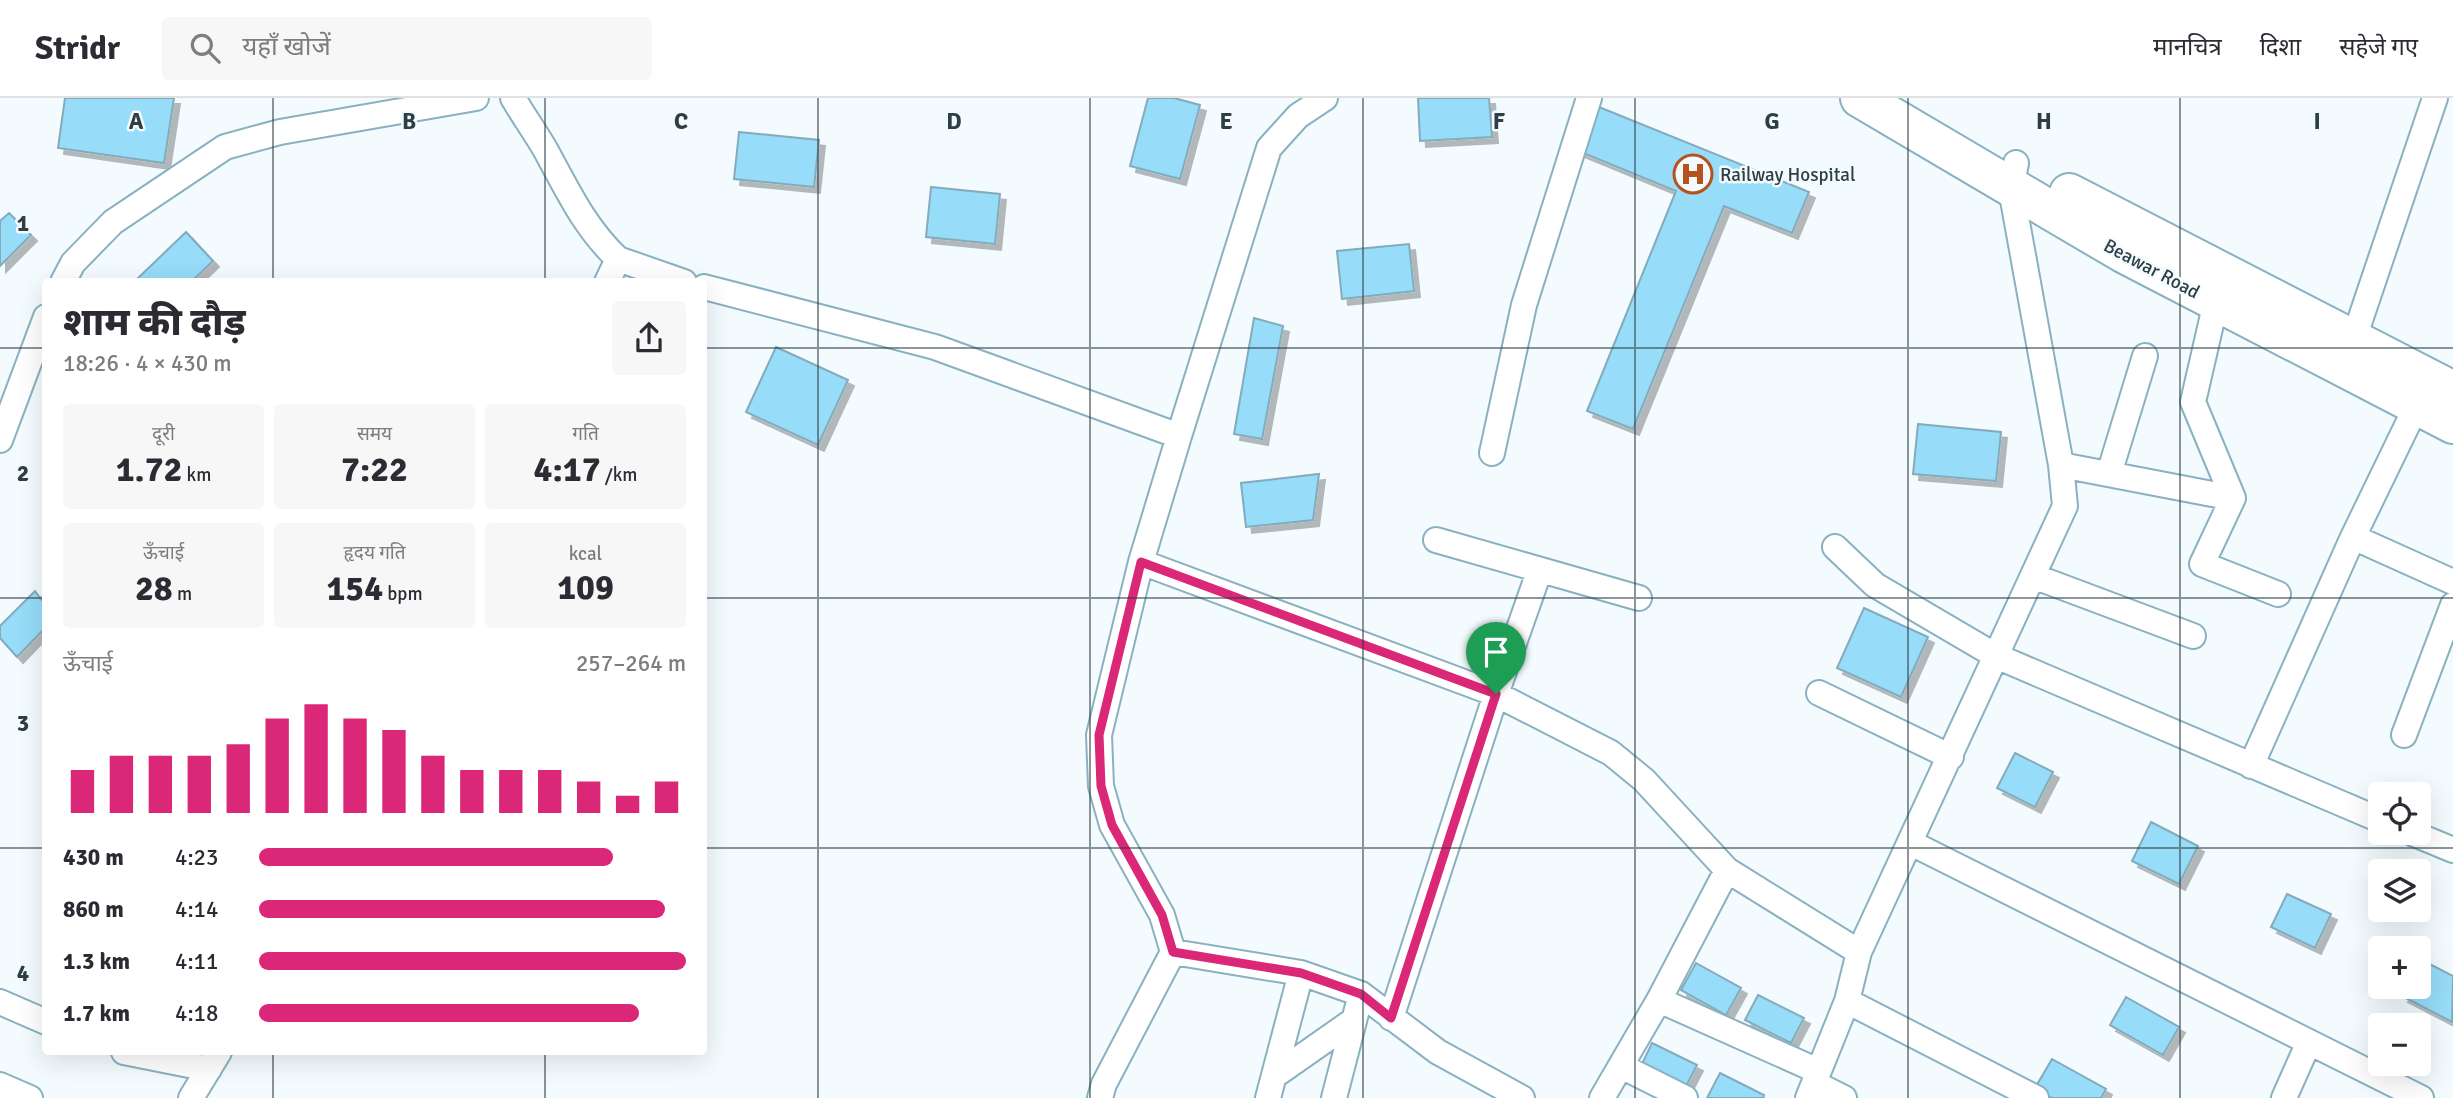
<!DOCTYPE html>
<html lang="hi">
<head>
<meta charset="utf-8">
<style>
	:root { --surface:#fff; --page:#f7f7f7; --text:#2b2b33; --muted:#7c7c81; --line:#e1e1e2; --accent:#db2777 }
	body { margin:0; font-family:Signika,"Noto Sans Devanagari",sans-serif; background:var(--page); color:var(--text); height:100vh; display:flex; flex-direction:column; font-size:26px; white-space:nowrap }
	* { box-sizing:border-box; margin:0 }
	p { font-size:23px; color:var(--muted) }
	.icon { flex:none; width:38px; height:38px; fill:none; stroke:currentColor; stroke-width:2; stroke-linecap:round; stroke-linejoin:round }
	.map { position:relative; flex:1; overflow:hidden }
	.details { position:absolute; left:42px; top:180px; width:665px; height:777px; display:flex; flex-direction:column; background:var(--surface); border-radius:7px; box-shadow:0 7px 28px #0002 }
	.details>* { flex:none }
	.fabs { position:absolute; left:2368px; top:684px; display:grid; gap:14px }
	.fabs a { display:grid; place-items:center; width:63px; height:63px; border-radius:7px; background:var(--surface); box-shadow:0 7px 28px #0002; font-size:35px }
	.pin { position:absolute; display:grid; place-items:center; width:60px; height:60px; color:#fff; margin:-72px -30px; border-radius:50% 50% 50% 0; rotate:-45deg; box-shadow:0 0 7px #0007 }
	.pin .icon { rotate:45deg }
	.round { display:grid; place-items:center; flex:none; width:74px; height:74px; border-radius:7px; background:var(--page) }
	.headline { display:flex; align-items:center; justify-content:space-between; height:119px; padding:0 21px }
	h1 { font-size:38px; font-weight:800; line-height:52px }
	.metrics { display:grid; grid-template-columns:repeat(3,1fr); gap:10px; height:119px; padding:7px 21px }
	.metrics div { display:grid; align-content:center; border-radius:7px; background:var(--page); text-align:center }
	.metrics b { font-size:35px; font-weight:800 }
	.metrics small { font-size:19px; font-weight:400 }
	.metrics p { font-size:19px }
	.chart { height:196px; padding:14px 21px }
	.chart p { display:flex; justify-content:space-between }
	.chart svg { width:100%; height:126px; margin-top:7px; stroke:var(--accent); stroke-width:6 }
	ul { padding:0 21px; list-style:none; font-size:23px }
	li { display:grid; grid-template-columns:112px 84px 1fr; align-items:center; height:52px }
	li i { height:18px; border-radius:9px; background:var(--accent) }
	header { display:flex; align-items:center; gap:42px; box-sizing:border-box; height:98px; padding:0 35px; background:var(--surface); border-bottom:2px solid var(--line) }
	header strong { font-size:33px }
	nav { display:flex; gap:38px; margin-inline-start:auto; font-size:24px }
	.search { width:490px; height:63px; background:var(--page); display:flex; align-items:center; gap:18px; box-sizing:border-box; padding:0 24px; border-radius:7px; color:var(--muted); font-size:26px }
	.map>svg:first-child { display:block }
	.building { fill:#97dcf8; stroke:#84abbc; stroke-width:2; filter:url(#shadow) }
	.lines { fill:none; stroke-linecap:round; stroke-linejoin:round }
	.street-casing { stroke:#8ab1c1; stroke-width:28 }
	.primary-casing { stroke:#8ab1c1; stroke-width:42 }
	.street { stroke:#fff; stroke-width:24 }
	.primary { stroke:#fff; stroke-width:38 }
	.route-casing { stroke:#fff; stroke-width:14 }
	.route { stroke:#db2777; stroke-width:9 }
	.grid { fill:none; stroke:#2e3e45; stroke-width:2; stroke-opacity:0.55 }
	.labels { text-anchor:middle; stroke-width:5; stroke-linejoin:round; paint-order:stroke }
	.poi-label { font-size:19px; fill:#2e3e45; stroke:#f3fbfe; text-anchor:start }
	.street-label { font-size:19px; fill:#2e3e45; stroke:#f3fbfe }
	.grid-label { font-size:23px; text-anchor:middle; font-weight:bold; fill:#2e3e45; stroke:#f3fbfe; stroke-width:5; stroke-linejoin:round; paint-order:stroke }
</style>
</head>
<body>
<header>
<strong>Stridr</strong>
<div class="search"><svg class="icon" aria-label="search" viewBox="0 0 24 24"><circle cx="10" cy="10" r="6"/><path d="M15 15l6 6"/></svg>यहाँ खोजें</div>
<nav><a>मानचित्र</a><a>दिशा</a><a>सहेजे गए</a></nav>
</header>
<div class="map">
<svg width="2453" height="1000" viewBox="0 0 2453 1000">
	<defs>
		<filter id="shadow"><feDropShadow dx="6" dy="6" stdDeviation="0" flood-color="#0004"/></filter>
	</defs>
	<rect width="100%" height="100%" fill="#f3fbfe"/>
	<!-- building -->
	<path class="building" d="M65 0H174L164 65 58 50Z
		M1148 0H1174L1200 7 1180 81 1130 68Z
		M1418 0H1489L1492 39 1420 43Z
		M1594 7 1809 94 1792 135 1724 108 1633 331 1587 313 1676 93 1576 52Z
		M739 34 819 42 814 89 734 81Z
		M931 89 1000 96 995 146 926 139Z
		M9 115 31 137 0 168V123Z
		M186 134 213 163 191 184H138L136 182Z
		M1409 146 1414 193 1342 201 1337 153Z
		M1254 220 1283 228 1262 341 1234 336Z
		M776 249 848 282 818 347 746 314Z
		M1918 326 2001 334 1996 383 1913 376Z
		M1319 376 1313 422 1246 429 1241 385Z
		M35 493 46 508V529L17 559 0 540V528Z
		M1864 510 1928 539 1901 599 1837 570Z
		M2015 655 2053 674 2035 709 1997 690Z
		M2151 724 2198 748 2179 786 2132 763Z
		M2287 796 2331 816 2315 850 2271 829Z
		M2420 861 2453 878 2452 924 2402 898 2406 889H2418Z
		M1696 865 1741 890 1726 917 1681 892Z
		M1758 897 1804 920 1791 945 1745 922Z
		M2126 899 2179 929 2163 957 2110 927Z
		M1652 945 1697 967 1684 992 1640 970Z
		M2052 961 2106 991 2101 1000H2052L2035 990Z
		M1720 975 1764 997 1763 1000H1707Z"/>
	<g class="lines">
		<defs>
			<path id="street" d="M513 0C523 17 535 34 545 51 567 91 584 129 618 161L607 184
				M618 161 684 184
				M63 184 73 165 113 124 225 49 280 34 476 0
				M704 189 935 249 1179 338 1269 50 1298 18 1325 0
				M2349 255 2435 0
				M0 342 46 219
				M1492 355 1524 207 1589 0
				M2061 367 2233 400 2193 304 2216 204
				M2109 376 2145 258
				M2233 400 2202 466 2278 496
				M2353 439 2453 484
				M1436 442 1639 500
				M1835 449 1875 487 1996 558 2380 722
				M1141 464 1496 596 1611 655 1644 682 1727 772 1859 854
				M2033 478 2193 538
				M1819 595 1951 659
				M2404 637 2453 507
				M2251 668 2353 439 2417 307
				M2412 735 2453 752
				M1911 745 2421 1000
				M1173 854 1301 875 1361 896 1438 954 1522 1000
				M1659 902 1818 973
				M1847 903 2036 1000
				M0 904 46 924
				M1391 920 1496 596 1539 474
				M124 954 209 971
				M1621 968 1685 1000
				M1274 978 1354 922
				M1814 985 1844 1000
				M0 987 30 1000
				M191 1000 219 954
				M1100 1000 1104 986 1173 854 1162 817 1112 727 1101 688 1099 637 1141 464 1179 338
				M1268 1000 1301 875
				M1334 1000 1361 896
				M1602 1000 1659 902 1727 772
				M1808 1000 1847 903 1859 854 2065 408 2061 367 2011 91 2016 65
				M2284 1000 2308 946"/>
			<path id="primary" d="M1860 0 2123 155 2453 326
				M2069 95 2453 293"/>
		</defs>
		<!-- street casing -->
		<use href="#street" class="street-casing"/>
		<!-- primary casing -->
		<use href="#primary" class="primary-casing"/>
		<!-- street -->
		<use href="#street" class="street"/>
		<!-- primary -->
		<use href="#primary" class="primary"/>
	</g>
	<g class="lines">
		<defs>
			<path id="route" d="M1141 464 1496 596 1391 920 1361 896 1301 875 1173 854 1162 817 1112 727 1101 688 1099 637Z"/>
		</defs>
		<!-- route casing -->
		<use href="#route" class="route-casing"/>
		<!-- route -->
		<use href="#route" class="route"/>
	</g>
	<!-- grid -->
	<path class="grid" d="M273 0V184M545 0V184M818 0V1000M1090 0V1000M1363 0V1000M1635 0V1000M1908 0V1000M2180 0V1000M0 250H46M704 250H2453M0 500H46M704 500H2453M0 750H46M704 750H2453M273 954V1000M545 954V1000"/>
	<!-- icons -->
	<defs>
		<symbol id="hospital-ring" viewBox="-11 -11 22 22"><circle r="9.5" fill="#f3fbfe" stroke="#b6531c" stroke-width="1.5"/><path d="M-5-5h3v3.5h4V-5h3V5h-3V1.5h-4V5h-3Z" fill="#b6531c"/></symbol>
	</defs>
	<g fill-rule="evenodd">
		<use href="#hospital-ring" x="1671" y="54" width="44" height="44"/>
	</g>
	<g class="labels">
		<!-- poi labels -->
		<g class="poi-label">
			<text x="1720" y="83">Railway Hospital</text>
		</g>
		<!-- street labels -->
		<g class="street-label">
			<text transform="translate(2152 170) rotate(28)" y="7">Beawar Road</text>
		</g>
	</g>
	<g class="grid-label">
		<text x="136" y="31">A</text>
		<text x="409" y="31">B</text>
		<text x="681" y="31">C</text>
		<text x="954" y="31">D</text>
		<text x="1226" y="31">E</text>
		<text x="1499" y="31">F</text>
		<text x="1772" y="31">G</text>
		<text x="2044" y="31">H</text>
		<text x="2317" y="31">I</text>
		<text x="23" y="133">1</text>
		<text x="23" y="383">2</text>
		<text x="23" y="633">3</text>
		<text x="23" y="883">4</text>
	</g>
</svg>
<div class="fabs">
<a><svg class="icon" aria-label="locate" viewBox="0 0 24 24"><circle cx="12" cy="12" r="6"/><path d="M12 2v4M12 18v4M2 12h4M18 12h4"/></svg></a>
<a><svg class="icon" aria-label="layers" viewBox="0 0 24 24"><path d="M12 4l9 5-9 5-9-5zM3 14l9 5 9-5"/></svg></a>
<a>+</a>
<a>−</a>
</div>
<div class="pin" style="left:1496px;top:596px;background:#1e9e55"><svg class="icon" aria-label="arrive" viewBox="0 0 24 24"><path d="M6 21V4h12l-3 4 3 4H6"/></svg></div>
<section class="details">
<div class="headline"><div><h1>शाम की दौड़</h1><p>18:26 · 4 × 430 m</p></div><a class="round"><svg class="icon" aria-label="share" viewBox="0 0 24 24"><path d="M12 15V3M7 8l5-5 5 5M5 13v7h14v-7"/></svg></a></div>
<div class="metrics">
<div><p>दूरी</p><b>1.72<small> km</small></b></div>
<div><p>समय</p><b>7:22</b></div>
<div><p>गति</p><b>4:17<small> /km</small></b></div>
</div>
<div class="metrics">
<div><p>ऊँचाई</p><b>28<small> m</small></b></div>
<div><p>हृदय गति</p><b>154<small> bpm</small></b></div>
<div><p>kcal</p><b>109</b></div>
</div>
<div class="chart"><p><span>ऊँचाई</span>257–264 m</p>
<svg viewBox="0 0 160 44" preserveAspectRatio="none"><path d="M5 44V29M15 44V24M25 44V24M35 44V24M45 44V20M55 44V11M65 44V6M75 44V11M85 44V15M95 44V24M105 44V29M115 44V29M125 44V29M135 44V33M145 44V38M155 44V33"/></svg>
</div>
<ul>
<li><b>430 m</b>4:23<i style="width:83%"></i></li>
<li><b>860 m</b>4:14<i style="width:95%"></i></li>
<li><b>1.3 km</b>4:11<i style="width:100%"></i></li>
<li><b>1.7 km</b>4:18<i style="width:89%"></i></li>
</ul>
</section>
</div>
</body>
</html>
